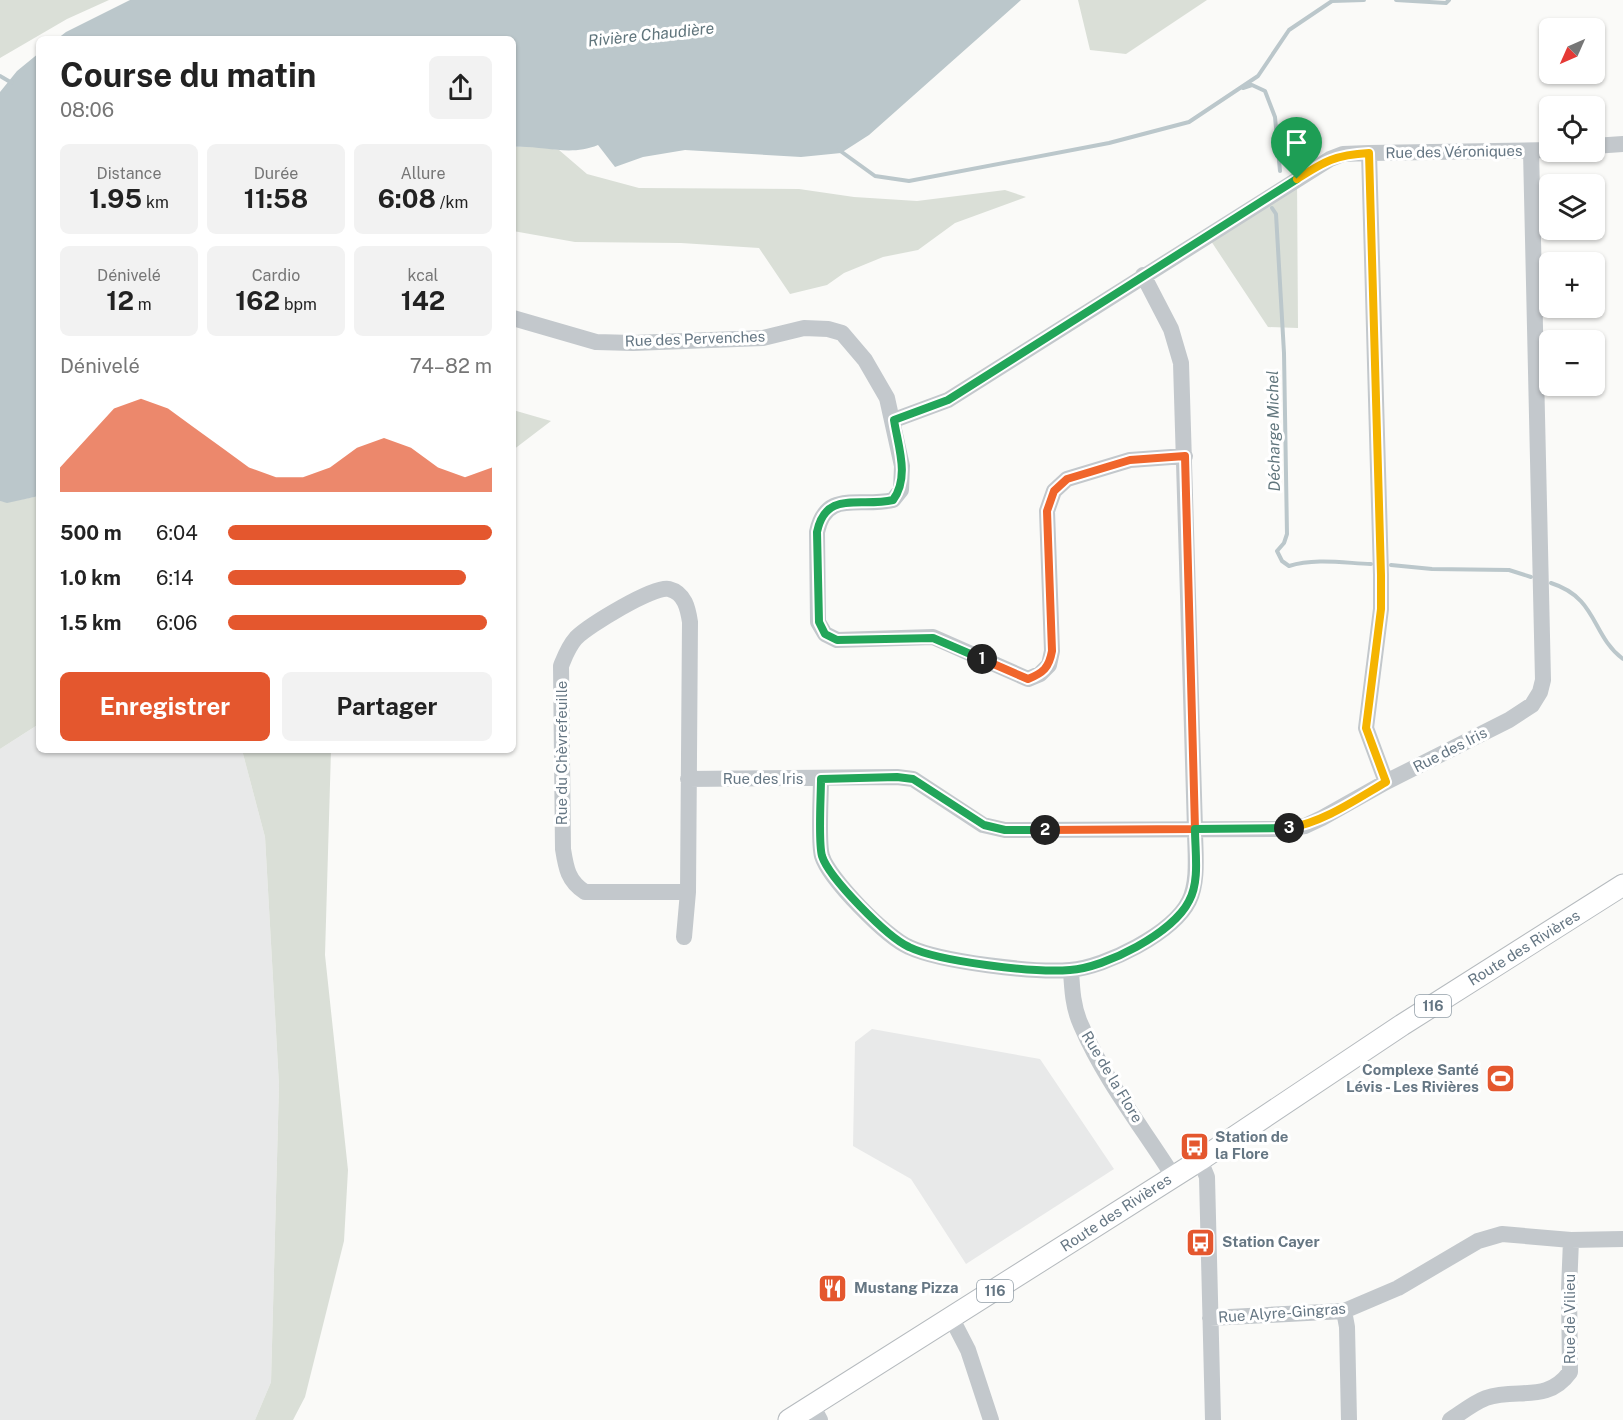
<!DOCTYPE html>
<html lang="fr">
<head>
<meta charset="utf-8">
<style>
	:root { --surface:#fff; --page:#f2f2f2; --text:#222; --muted:#767676; --accent:#e4572e }
	body { margin:0; font-family:"Public Sans",sans-serif; background:var(--page); color:var(--text); height:100vh; display:flex; flex-direction:column; font-size:22px; white-space:nowrap }
	* { box-sizing:border-box; margin:0 }
	p { font-size:20px; color:var(--muted) }
	.icon { flex:none; width:33px; height:33px; fill:none; stroke:currentColor; stroke-width:2; stroke-linecap:round; stroke-linejoin:round }
	.map { position:relative; flex:1; overflow:hidden }
	.side { position:absolute; left:36px; top:36px; width:480px; height:717px; display:flex; flex-direction:column; background:var(--surface); border-radius:9px; box-shadow:0 2px 4px #0004 }
	.side>* { flex:none }
	.needle { width:39px; rotate:225deg }
	.controls { position:absolute; left:1539px; top:18px; display:grid; gap:12px }
	.controls a { display:grid; place-items:center; width:66px; height:66px; border-radius:9px; background:var(--surface); box-shadow:0 2px 4px #0004; font-size:30px }
	.pin { position:absolute; display:grid; place-items:center; width:51px; height:51px; color:#fff; margin:-62px -26px; border-radius:50% 50% 50% 0; rotate:-45deg; box-shadow:0 0 6px #0007 }
	.pin .icon { rotate:45deg }
	.km { position:absolute; width:30px; height:30px; margin:-15px; border-radius:50%; background:#222; color:#fff; font-size:16px; line-height:30px; text-align:center }
	.round { display:grid; place-items:center; flex:none; width:63px; height:63px; border-radius:9px; background:var(--page) }
	.head { display:flex; align-items:center; justify-content:space-between; height:102px; padding:0 24px }
	h1 { font-size:33px; font-weight:700; line-height:45px }
	.metrics { display:grid; grid-template-columns:repeat(3,1fr); gap:9px; height:102px; padding:6px 24px }
	.metrics div { display:grid; align-content:center; border-radius:9px; background:var(--page); text-align:center }
	.metrics b { font-size:26px; font-weight:700 }
	.metrics small { font-size:16px; font-weight:400 }
	.metrics p { font-size:16px }
	.chart { height:168px; padding:12px 24px }
	.chart p { display:flex; justify-content:space-between }
	.chart svg { width:100%; height:108px; margin-top:6px; fill:var(--accent); opacity:.7 }
	.button { display:flex; gap:12px; margin-top:auto; padding:12px 24px }
	.button a { flex:1; height:69px; border-radius:9px; background:var(--accent); color:#fff; font-size:24px; font-weight:700; line-height:69px; text-align:center }
	.button a+a { background:var(--page); color:var(--text) }
	ul { padding:0 24px; list-style:none; font-size:20px }
	li { display:grid; grid-template-columns:96px 72px 1fr; align-items:center; height:45px }
	li i { height:15px; border-radius:8px; background:var(--accent) }
	.map>svg:first-child { display:block }
	.built { fill:#e8e9e9 }
	.green { fill:#dadfd7 }
	.water { fill:#bbc7cb }
	.lines { fill:none; stroke-linecap:round; stroke-linejoin:round }
	.stream { stroke:#bbc7cb; stroke-width:4 }
	.major-casing { stroke:#b5babe; stroke-width:23 }
	.minor { stroke:#c3c8cc; stroke-width:16 }
	.major { stroke:#fff; stroke-width:21 }
	.split-1-casing { stroke:#fff; stroke-width:12 }
	.split-2-casing { stroke:#fff; stroke-width:12 }
	.split-3-casing { stroke:#fff; stroke-width:12 }
	.split-4-casing { stroke:#fff; stroke-width:12 }
	.split-1 { stroke:#22a559; stroke-width:8 }
	.split-2 { stroke:#f0652b; stroke-width:8 }
	.split-3 { stroke:#22a559; stroke-width:8 }
	.split-4 { stroke:#f5b400; stroke-width:8 }
	.labels { text-anchor:middle; stroke-width:6; stroke-linejoin:round; paint-order:stroke }
	.shield { fill:#fff; stroke:#939fa8; stroke-width:1.5 }
	.shield-label { font-size:14px; font-weight:bold; fill:#657683 }
	.street-label { font-size:15px; fill:#657683; stroke:#fff }
	.poi-label { font-size:15px; font-weight:bold; fill:#657683; stroke:#fff; text-anchor:start }
	.water-label { font-size:16px; font-style:italic; fill:#60757c; stroke:#fff }
</style>
</head>
<body>
<div class="map">
<svg width="1623" height="1420" viewBox="0 0 1623 1420">
	<rect width="100%" height="100%" fill="#fafaf8"/>
	<!-- built -->
	<path class="built" d="M39 724V750H242L265 837 279 1085 271 1382 255 1420H0V749Z
		M872 1029 1040 1059 1114 1169 966 1264 911 1179 853 1146 855 1042Z"/>
	<!-- green -->
	<path class="green" d="M0 0H109L67 19 0 58Z
		M1078 0H1207L1126 54 1090 50Z
		M533 146 559 150 587 174 639 188 799 189 854 197 917 201 1005 190 1026 197 955 223 918 250 883 257 844 273 827 285 790 294 759 248 681 243 575 242 513 231V147Z
		M1297 179 1298 328 1268 327 1207 235Z
		M513 410 551 421 513 450Z
		M39 496V724L0 749V501L7 502Z
		M242 750H331L325 955 348 1170 344 1241 305 1397 293 1420H255L271 1382 279 1085 265 837Z"/>
	<!-- water -->
	<path class="water" d="M130 0H1021L869 135 841 153 801 157 685 150 643 157 615 167 598 145C569 157 543 145 513 147V39H57L66 32Z
		M39 53V496L7 503 0 501V92L17 71Z"/>
	<g class="lines">
		<!-- stream -->
		<path class="stream" d="M1396 0 1446 3 1449 0
			M0 76 12 83
			M1243 88 1252 85 1265 91 1275 117 1280 171
			M839 150 875 176 909 181 1109 143 1189 122 1258 76 1289 30 1332 1 1364 0
			M1272 208 1276 214 1284 353 1287 534 1284 543 1277 551 1282 561 1289 566C1315 558 1344 563 1371 564
			M1391 565 1432 569 1509 570 1531 577
			M1551 583C1598 598 1591 635 1623 659"/>
		<defs>
			<path id="major" d="M789 1420 1200 1160 1402 1025 1623 885"/>
		</defs>
		<!-- major casing -->
		<use href="#major" class="major-casing"/>
		<!-- minor -->
		<path class="minor" d="M1594 146 1623 144
			M1369 153 1381 575V609L1366 728 1386 782
			M513 318 596 342 633 343 763 338 804 328 828 329 842 333 865 360 887 398 902 466 901 490 893 500C859 508 826 489 817 532L818 622 825 634 837 640 933 637 1028 679 1040 674 1049 665 1052 651 1047 511 1054 491 1067 479 1130 460 1185 456
			M894 420 948 400 1330 159 1343 154 1369 153 1550 150
			M688 779 897 777 913 779 983 825 1005 830 1284 829 1305 826 1322 818 1386 782 1509 720 1532 705 1540 692 1543 680 1531 151
			M821 779C821 796 818 842 822 856 829 879 887 938 909 947 941 962 1035 973 1070 970 1106 967 1173 933 1189 901 1199 881 1195 852 1195 829L1181 363 1171 329 1143 275
			M684 937 688 892 690 622C688 609 685 593 669 589 654 585 588 626 576 638 568 647 565 656 561 666L563 849C566 868 568 881 585 892H688
			M1071 970C1072 989 1073 1008 1081 1025 1104 1079 1142 1127 1173 1176
			M1200 1160 1207 1177 1213 1420
			M1344 1311 1347 1327 1349 1420
			M1210 1318 1344 1311 1398 1288 1478 1241 1502 1234 1571 1240 1623 1239
			M952 1319 968 1350 991 1420
			M812 1405 820 1420
			M1450 1420C1461 1413 1473 1403 1486 1398 1517 1387 1547 1404 1570 1372L1569 1290 1571 1240"/>
		<!-- major -->
		<use href="#major" class="major"/>
	</g>
	<g class="lines">
		<defs>
			<path id="split-1" d="M982 659 933 638 837 640 825 634 819 622 817 532C826 489 860 508 893 500 910 477 898 446 894 420L948 400 1297 179"/>
			<path id="split-2" d="M982 659 1028 679C1043 673 1049 668 1052 651L1047 511 1054 491 1067 479 1130 460 1185 456 1195 829 1045 830"/>
			<path id="split-3" d="M1045 830H1005L984 825 913 779 897 777 821 779C821 796 818 842 822 856 829 878 887 937 909 947 940 962 1035 973 1070 970 1105 968 1173 933 1189 901 1200 881 1195 852 1195 829L1289 828"/>
			<path id="split-4" d="M1289 828C1324 822 1355 800 1386 782L1366 728 1381 609V575L1369 153C1335 155 1325 161 1297 179"/>
		</defs>
		<!-- split-1 casing -->
		<use href="#split-1" class="split-1-casing"/>
		<!-- split-2 casing -->
		<use href="#split-2" class="split-2-casing"/>
		<!-- split-3 casing -->
		<use href="#split-3" class="split-3-casing"/>
		<!-- split-4 casing -->
		<use href="#split-4" class="split-4-casing"/>
		<!-- split-1 -->
		<use href="#split-1" class="split-1"/>
		<!-- split-2 -->
		<use href="#split-2" class="split-2"/>
		<!-- split-3 -->
		<use href="#split-3" class="split-3"/>
		<!-- split-4 -->
		<use href="#split-4" class="split-4"/>
	</g>
	<!-- icons -->
	<defs>
		<symbol id="stadium-square" viewBox="-11 -11 22 22"><rect x="-9" y="-9" width="18" height="18" rx="4" fill="#e4572e" stroke="#fff"/><path d="M0-5a6.5 5 0 1 0 0 10a6.5 5 0 1 0 0-10ZM-3.5-1.8h7v3.6h-7Z" fill="#fff"/></symbol>
		<symbol id="bus-square" viewBox="-11 -11 22 22"><rect x="-9" y="-9" width="18" height="18" rx="4" fill="#e4572e" stroke="#fff"/><path d="M-5-6H5V4H4V6H2V4H-2V6H-4V4H-5ZM-3.5-4V0h7V-4ZM-3.5 1.2v1.5H-2V1.2ZM2 1.2v1.5H3.5V1.2Z" fill="#fff"/></symbol>
		<symbol id="restaurant-square" viewBox="-11 -11 22 22"><rect x="-9" y="-9" width="18" height="18" rx="4" fill="#e4572e" stroke="#fff"/><path d="M-5-6h1v4h1v-4h1v4h1v-4h1v5L-1.5 .5V6h-2V.5L-5-1ZM5-6V6H3V1.5H1.5Q1.5-4 5-6Z" fill="#fff"/></symbol>
	</defs>
	<g fill-rule="evenodd">
		<use href="#stadium-square" x="1484" y="1062" width="33" height="33"/>
		<use href="#bus-square" x="1178" y="1130" width="33" height="33"/>
		<use href="#bus-square" x="1184" y="1226" width="33" height="33"/>
		<use href="#restaurant-square" x="816" y="1272" width="33" height="33"/>
	</g>
	<g class="labels">
		<!-- shield labels -->
		<g class="shield">
			<rect x="1415" y="995" width="36" height="22" rx="4.5"/>
			<rect x="977" y="1280" width="36" height="22" rx="4.5"/>
		</g>
		<g class="shield-label">
			<text x="1433" y="1011">116</text>
			<text x="995" y="1296">116</text>
		</g>
		<!-- street labels -->
		<g class="street-label">
			<text transform="translate(1454 152) rotate(-1)" y="5">Rue des Véroniques</text>
			<text transform="translate(695 339) rotate(-2)" y="5">Rue des Pervenches</text>
			<text transform="translate(1450 750) rotate(-27)" y="5">Rue des Iris</text>
			<text transform="translate(562 753) rotate(-90)" y="5">Rue du Chèvrefeuille</text>
			<text x="763" y="784">Rue des Iris</text>
			<text transform="translate(1524 948) rotate(-32)" y="5">Route des Rivières</text>
			<text transform="translate(1112 1077) rotate(59)" y="5">Rue de la Flore</text>
			<text transform="translate(1116 1213) rotate(-33)" y="5">Route des Rivières</text>
			<text transform="translate(1282 1313) rotate(-4)" y="5">Rue Alyre-Gingras</text>
			<text transform="translate(1570 1319) rotate(-90)" y="5">Rue de Vilieu</text>
		</g>
		<!-- poi labels -->
		<g class="poi-label">
			<text x="1479" y="1075" text-anchor="end">Complexe Santé<tspan x="1479" dy="17">Lévis - Les Rivières</tspan></text>
			<text x="1215" y="1142">Station de<tspan x="1215" dy="17">la Flore</tspan></text>
			<text x="1222" y="1247">Station Cayer</text>
			<text x="854" y="1293">Mustang Pizza</text>
		</g>
		<!-- water labels -->
		<g class="water-label">
			<text transform="translate(651 34) rotate(-6)" y="6">Rivière Chaudière</text>
			<text transform="translate(1273 431) rotate(-91)" y="6">Décharge Michel</text>
		</g>
	</g>
</svg>
<div class="controls">
<a><svg class="needle" viewBox="-14 -14 28 28"><path d="M0-13l5 13h-10z" fill="#e53935"/><path d="M0 13l5-13h-10z" fill="#767676"/></svg></a>
<a><svg class="icon" aria-label="locate" viewBox="0 0 24 24"><circle cx="12" cy="12" r="6"/><path d="M12 2v4M12 18v4M2 12h4M18 12h4"/></svg></a>
<a><svg class="icon" aria-label="layers" viewBox="0 0 24 24"><path d="M12 4l9 5-9 5-9-5zM3 14l9 5 9-5"/></svg></a>
<a>+</a>
<a>−</a>
</div>
<div class="pin" style="left:1297px;top:179px;background:#1e9e55"><svg class="icon" aria-label="arrive" viewBox="0 0 24 24"><path d="M6 21V4h12l-3 4 3 4H6"/></svg></div>
<b class="km" style="left:982px;top:659px">1</b>
<b class="km" style="left:1045px;top:830px">2</b>
<b class="km" style="left:1289px;top:828px">3</b>
<section class="side">
<div class="head"><div><h1>Course du matin</h1><p>08:06</p></div><a class="round"><svg class="icon" aria-label="share" viewBox="0 0 24 24"><path d="M12 15V3M7 8l5-5 5 5M5 13v7h14v-7"/></svg></a></div>
<div class="metrics">
<div><p>Distance</p><b>1.95<small> km</small></b></div>
<div><p>Durée</p><b>11:58</b></div>
<div><p>Allure</p><b>6:08<small> /km</small></b></div>
</div>
<div class="metrics">
<div><p>Dénivelé</p><b>12<small> m</small></b></div>
<div><p>Cardio</p><b>162<small> bpm</small></b></div>
<div><p>kcal</p><b>142</b></div>
</div>
<div class="chart"><p><span>Dénivelé</span>74–82 m</p>
<svg viewBox="0 0 160 44" preserveAspectRatio="none"><path d="M0 44V34L10 22L20 10L30 6L40 10L50 18L60 26L70 34L80 38L90 38L100 34L110 26L120 22L130 26L140 34L150 38L160 34V44z"/></svg>
</div>
<ul>
<li><b>500 m</b>6:04<i style="width:100%"></i></li>
<li><b>1.0 km</b>6:14<i style="width:90%"></i></li>
<li><b>1.5 km</b>6:06<i style="width:98%"></i></li>
</ul>
<div class="button"><a>Enregistrer</a><a>Partager</a></div>
</section>
</div>
</body>
</html>
